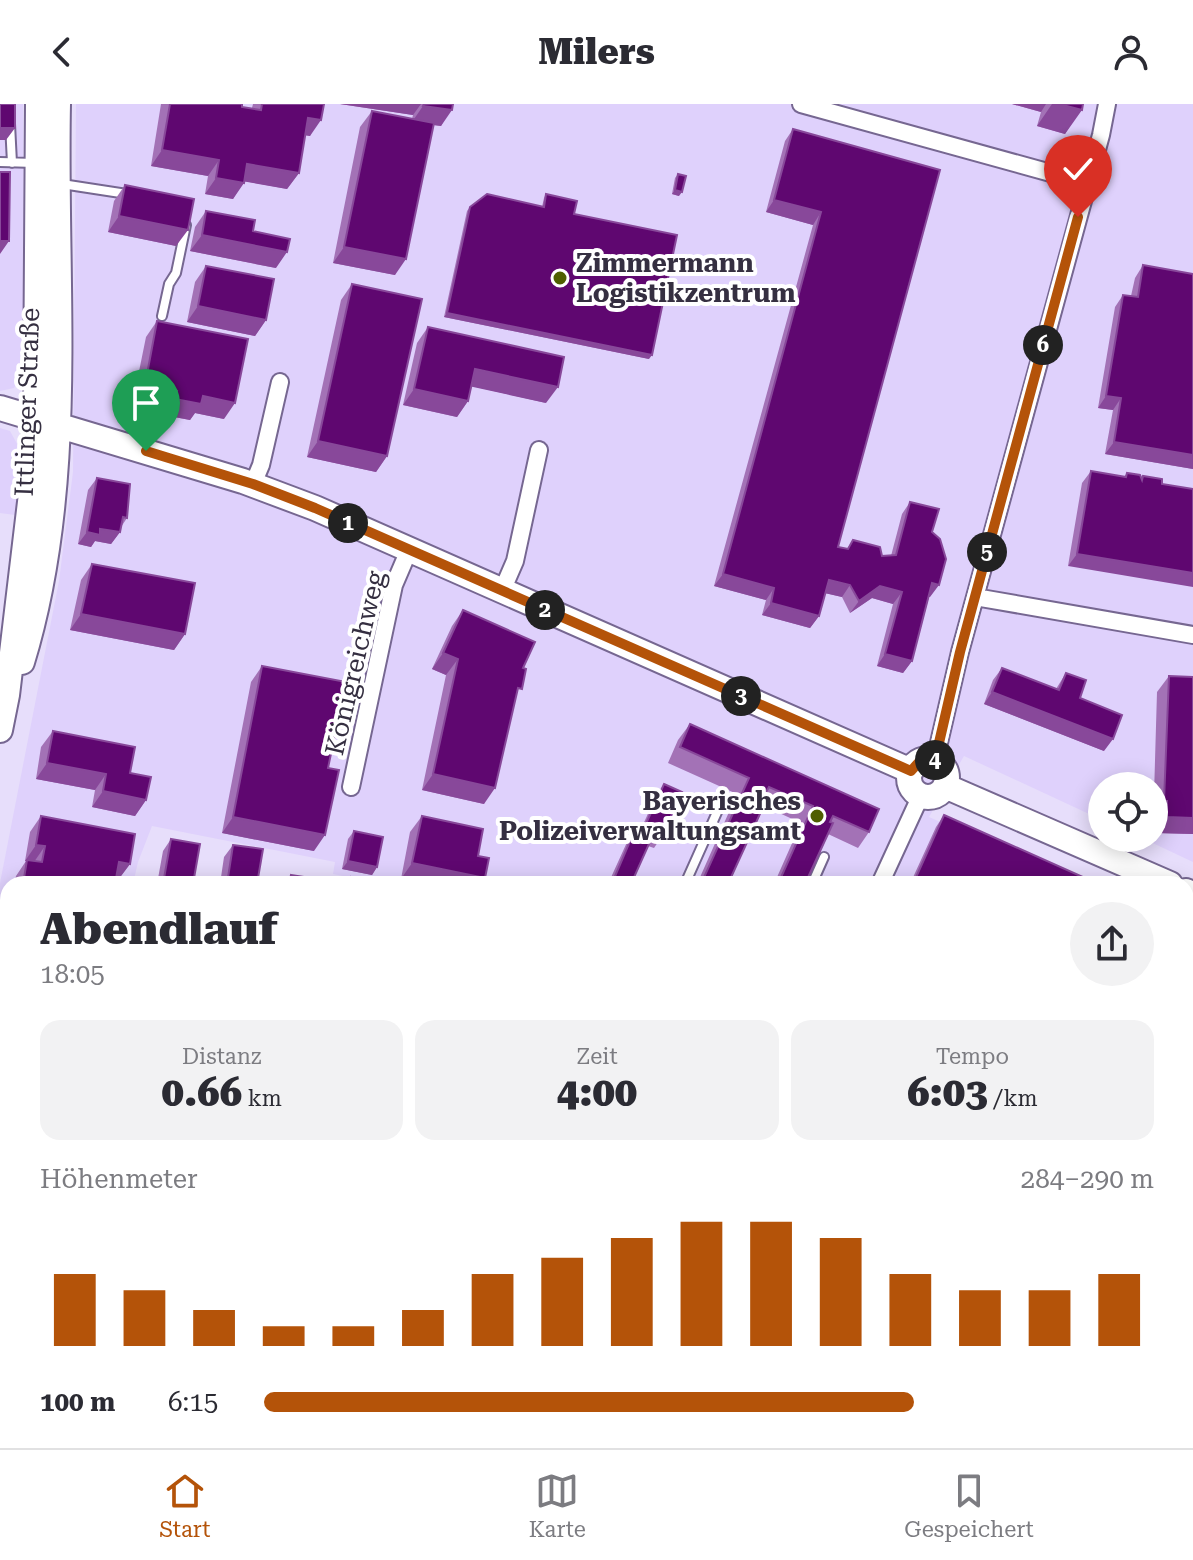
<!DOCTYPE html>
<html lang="de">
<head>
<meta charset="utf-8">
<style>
	:root { --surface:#fff; --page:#f2f2f3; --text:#2b2b33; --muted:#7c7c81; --line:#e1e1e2; --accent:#b45309 }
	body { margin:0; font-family:"Roboto Serif",serif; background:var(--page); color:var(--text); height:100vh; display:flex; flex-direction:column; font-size:30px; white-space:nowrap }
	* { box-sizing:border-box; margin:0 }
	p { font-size:26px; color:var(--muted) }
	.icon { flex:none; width:44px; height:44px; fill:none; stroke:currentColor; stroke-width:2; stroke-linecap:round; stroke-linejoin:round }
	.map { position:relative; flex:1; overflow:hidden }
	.side { position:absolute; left:0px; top:772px; width:1194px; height:572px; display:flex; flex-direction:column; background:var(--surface); border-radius:24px 24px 0 0; box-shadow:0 4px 20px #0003 }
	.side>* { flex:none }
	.tools { position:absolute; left:1088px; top:668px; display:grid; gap:16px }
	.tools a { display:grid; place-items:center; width:80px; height:80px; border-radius:50%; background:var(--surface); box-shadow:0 4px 20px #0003; font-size:40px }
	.pin { position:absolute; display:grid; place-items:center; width:68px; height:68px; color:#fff; margin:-82px -34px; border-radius:50% 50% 50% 0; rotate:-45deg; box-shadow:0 0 8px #0007 }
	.pin .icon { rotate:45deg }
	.km { position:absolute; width:40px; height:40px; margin:-20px; border-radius:50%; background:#222; color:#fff; font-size:22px; line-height:40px; text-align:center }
	.round { display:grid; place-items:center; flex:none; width:84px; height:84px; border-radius:42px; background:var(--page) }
	.summary { display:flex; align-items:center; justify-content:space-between; height:136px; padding:0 40px }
	h1 { font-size:44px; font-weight:800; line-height:60px }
	.figures { display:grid; grid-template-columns:repeat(3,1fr); gap:12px; height:136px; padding:8px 40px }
	.figures div { display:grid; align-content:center; border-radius:20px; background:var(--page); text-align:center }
	.figures b { font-size:40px; font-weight:800 }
	.figures small { font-size:22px; font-weight:400 }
	.figures p { font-size:22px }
	.chart { height:224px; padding:16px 40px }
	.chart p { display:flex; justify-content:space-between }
	.chart svg { width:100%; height:144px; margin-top:8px; stroke:var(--accent); stroke-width:6 }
	ul { padding:0 40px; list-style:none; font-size:26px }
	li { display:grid; grid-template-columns:128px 96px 1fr; align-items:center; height:60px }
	li i { height:20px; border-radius:10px; background:var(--accent) }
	header { display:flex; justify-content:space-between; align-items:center; height:104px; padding:0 40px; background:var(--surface); font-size:36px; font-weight:800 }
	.dock { display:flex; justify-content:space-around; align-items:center; height:112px; border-top:2px solid var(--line); background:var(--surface); font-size:22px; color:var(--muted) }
	.dock a { display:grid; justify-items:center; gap:4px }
	.dock .selected { color:var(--accent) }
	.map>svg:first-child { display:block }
	.built { fill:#dfd1fc }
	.green { fill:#f2b583 }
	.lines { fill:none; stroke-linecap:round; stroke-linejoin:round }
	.lane-casing { stroke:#766791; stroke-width:12 }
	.street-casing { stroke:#766791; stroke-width:20 }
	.secondary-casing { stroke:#766791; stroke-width:28 }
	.lane { stroke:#fff; stroke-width:8 }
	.street { stroke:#fff; stroke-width:16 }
	.secondary { stroke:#fff; stroke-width:24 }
	.wall { fill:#a372b6 }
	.shaded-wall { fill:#88489a }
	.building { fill:#5f0770; stroke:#88489a; stroke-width:2 }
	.route-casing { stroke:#fff; stroke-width:16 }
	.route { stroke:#b45309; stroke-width:10 }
	.poi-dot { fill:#4f5e00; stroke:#fff; stroke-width:3 }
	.labels { text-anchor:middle; stroke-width:8; stroke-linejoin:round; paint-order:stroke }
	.poi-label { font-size:26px; font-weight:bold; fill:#352f41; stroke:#fff; text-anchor:start }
	.street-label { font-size:26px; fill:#352f41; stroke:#fff }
</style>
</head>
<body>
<header><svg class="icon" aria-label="back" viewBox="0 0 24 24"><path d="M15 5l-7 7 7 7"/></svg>Milers<svg class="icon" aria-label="person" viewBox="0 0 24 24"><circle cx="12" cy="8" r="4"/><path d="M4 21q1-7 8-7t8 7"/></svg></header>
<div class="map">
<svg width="1193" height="1344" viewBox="0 0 1193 1344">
	<rect width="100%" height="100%" fill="#e7defb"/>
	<!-- built -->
	<path class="built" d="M0 0H23L24 269 14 284 0 287Z
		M76 0H1193V758L1142 734H1154V682H1102V716L964 652 929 713 1081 780H381L333 770 335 758 152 722 138 758 133 780H8V1000L0 1037V779L59 477 73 368Z
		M0 324 10 327 22 349 15 411 0 409Z
		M1186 831 1193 834V1132L1186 1125Z"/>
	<!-- green -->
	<path class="green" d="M428 1336H556L554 1344H427Z"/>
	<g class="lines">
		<defs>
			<path id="lane" d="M9 0 12 59
				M0 58 35 59
				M62 80 127 90
				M162 212 169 180 176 169 186 121
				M685 780 718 706
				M812 780 824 753
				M0 1254V1258
				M14 1344 18 1336"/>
			<path id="street" d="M801 0 1087 79
				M253 380 261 361 280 278
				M502 487 515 457 539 346
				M975 493 1193 531
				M935 656 960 548 1101 31 1107 0
				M351 683 394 481 409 446
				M880 780 921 691
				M0 838H8
				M1186 1326H1193
				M758 1336 774 1344
				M199 1344 202 1336
				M620 1344 623 1336
				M867 1344 874 1336
				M1040 1344 1049 1336"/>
			<path id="secondary" d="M0 304 243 377 315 404 911 667
				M22 558C77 378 54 185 58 0
				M0 626 7 591 33 373 36 295 38 0
				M909 674a19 19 0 1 1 38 0a19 19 0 1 1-38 0Z
				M945 682 1170 780
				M1186 787 1193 790"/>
		</defs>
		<!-- lane casing -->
		<use href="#lane" class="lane-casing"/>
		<!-- street casing -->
		<use href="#street" class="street-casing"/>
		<!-- secondary casing -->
		<use href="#secondary" class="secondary-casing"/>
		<!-- lane -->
		<use href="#lane" class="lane"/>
		<!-- street -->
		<use href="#street" class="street"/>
		<!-- secondary -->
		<use href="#secondary" class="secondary"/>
	</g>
	<!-- wall -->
	<path class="wall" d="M161 0H242V3L252 4 253 0H324L310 32 305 31 299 69 287 85 244 77 233 95 205 90 208 72 151 62Z
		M340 0H453L441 22 433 21 395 171 333 159 360 23 372 7 412 15 413 11Z
		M1012 0H1083L1065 30 1037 22 1041 8Z
		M793 25 940 66 838 443 847 445 853 436 882 452H891L902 410 910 398 932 428 930 493H929L912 557 903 569 877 562 893 500 872 494 850 509 842 493 825 489 819 512 810 524 762 511 766 496 714 482 813 121 766 108 785 37Z
		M678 70 679 92 672 90 675 74Z
		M125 81 176 142 108 128 114 97Z
		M546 90 574 110 649 255 444 213 467 107 470 103H542L544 94Z
		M206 107 253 127 276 164 190 147 195 123Z
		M1143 161 1193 365 1105 350 1113 306 1098 304 1115 203 1123 191 1131 192 1135 174Z
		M206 162 266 216 255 232 187 218 195 178Z
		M352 180 387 352 376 368 307 353 341 196Z
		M157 217 224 315 195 309 190 316 164 311 166 303 133 297 146 233Z
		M428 223 546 299 472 282 468 297 457 313 403 301 417 239Z
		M1091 367 1124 373 1127 369 1141 374 1143 372 1162 380 1068 462 1082 379Z
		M97 374 127 414 121 423 120 428 111 440 95 437 91 443 78 440 88 386Z
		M92 460 185 530 174 546 70 526 81 476Z
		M463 506 523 564 516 594 484 700 422 686 446 571 432 565 452 522Z
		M262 562 314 747 222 729 251 578Z
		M1002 564 1056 585 1066 569 1080 594 1104 647 984 600 993 576Z
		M1169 572 1193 730 1156 729V713H1154V691L1157 588Z
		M690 620 869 728 858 744 828 730 805 780H774L801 719 764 702 728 780H697L737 690 668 659 678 636Z
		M53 627 130 669 146 696 135 712 92 703 95 686 36 675 41 643Z
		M664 680 662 732 654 744 648 742 631 780H608L628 736 636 723 641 725 656 692Z
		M944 711 1093 780H910L936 723Z
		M41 712 130 760 118 776H115V780H14L16 772 26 757H25L30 728Z
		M422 712 478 752 485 774 480 780H424L401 775 410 728Z
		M354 727 377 763 372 771 342 765 348 735Z
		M171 735 193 780H157L163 747Z
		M233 741 257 780H220L224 753Z
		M8 917V971L0 969V929Z
		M1193 999V1060L1186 1057V1014Z
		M8 1064V1095L1 1094Z
		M8 1222V1245L0 1241Z
		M1189 1278H1193V1306L1186 1305V1282Z
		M219 1336H257L255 1344H217Z
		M325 1336H385L384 1344H323Z
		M643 1336H670L668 1344H640Z
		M833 1336H844L840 1342Z"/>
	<!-- shaded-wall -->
	<path class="shaded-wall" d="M340 0H421L413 11Z
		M1012 0H1046L1041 8Z
		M1052 0H1059L1082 6 1065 30 1037 22Z
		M423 2 452 6 441 22 412 18Z
		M308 14 321 16 310 32 297 30Z
		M0 24H15L6 36H0Z
		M162 46 219 56 208 72 151 62Z
		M247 60 299 69 287 85 236 76Z
		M216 74 244 79 233 95 205 90Z
		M675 86 682 88 679 92 672 90Z
		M774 96 821 108 813 121 766 108Z
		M119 112 188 126 176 142 108 128Z
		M202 131 287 148 276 164 190 147Z
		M0 137H9L0 150Z
		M344 143 406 155 395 171 333 159Z
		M198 202 266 216 255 232 187 218Z
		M447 209 652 251 649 255 444 213Z
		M475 265 558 283 546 299 464 281Z
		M145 281 177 287 166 303 133 297Z
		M414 285 468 297 457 313 403 301Z
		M203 292 235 299 224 315 195 309 190 316 164 311 175 295Z
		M1106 292 1121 294 1113 306 1098 304Z
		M318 337 387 352 376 368 307 353Z
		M1114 338 1193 351V365L1105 350Z
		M100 425 120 428 111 440 95 437 91 443 78 440 87 428Z
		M1077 450 1193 469V483L1068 462Z
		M723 470 774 484 766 496 714 482Z
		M829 476 850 481 842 493 820 488Z
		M932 479 939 481 930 493 924 492Z
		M880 482 902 488 893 500 872 494 850 509 859 497Z
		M771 499 819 512 810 524 762 511Z
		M81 510 185 530 174 546 70 526Z
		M443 549 458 555 446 571 432 565Z
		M885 550 912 557 903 569 877 562Z
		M992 588 1113 635 1104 647 984 600Z
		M47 659 106 670 95 686 36 675Z
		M433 670 495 684 484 700 422 686Z
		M103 687 146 696 135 712 92 703Z
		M1164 697H1167L1156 713H1154Z
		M233 713 325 731 314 747 222 729Z
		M1167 713 1193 714V730L1156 729Z
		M36 741 45 742 34 758 25 757Z
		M348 757 377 763 372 771 342 765Z
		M119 758 130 760 118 776 107 774Z
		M412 759 485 774 480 780H424L401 775Z
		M4 952 8 953V971L0 969V957Z
		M8 1084V1095L1 1094Z
		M0 1143 8 1145V1159L0 1157Z
		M1186 1263 1193 1264V1268L1186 1267Z
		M1187 1301 1193 1302V1306L1186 1305Z
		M107 1336H145L153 1339 150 1344H126Z
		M583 1336H602L599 1340Z"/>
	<!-- building -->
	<path class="building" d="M0 0H15V24H0Z
		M170 0H242V3L261 6 262 0H324L321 16 308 14 299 69 247 60 244 79 216 74 219 56 162 46Z
		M424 0H453L452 6 423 2Z
		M1059 0H1083L1082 6Z
		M372 7 434 19 406 155 344 143Z
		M793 25 940 66 838 443 848 445 853 436 880 443 882 452 896 451 910 398 939 405 932 428 940 435 946 455 939 481 932 479 912 557 885 550 902 488 880 482 859 497 850 481 829 476 819 512 771 499 774 484 723 470 821 108 774 96Z
		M0 68H10L9 137H0Z
		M678 70 686 72 682 88 675 86Z
		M125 81 194 95 188 126 119 112Z
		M487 90 544 103 546 90 577 97 574 110 677 131 652 251 447 209 470 103Z
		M206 107 255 116 253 127 290 135 287 148 202 131Z
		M1143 161 1193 170V351L1114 338 1121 294 1106 292 1123 191 1138 193Z
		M206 162 274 175 266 216 198 202Z
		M352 180 422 195 387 352 318 337Z
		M157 217 248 235 235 299 203 292 201 300 175 295 177 287 145 281Z
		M428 223 564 253 558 283 475 265 468 297 414 285Z
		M1091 367 1126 373 1127 369 1140 371 1142 376 1143 372 1162 375V380L1193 385V469L1077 450Z
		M97 374 130 380 127 414 123 413 120 428 100 425V431L87 428Z
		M92 460 195 479 185 530 81 510Z
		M463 506 535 538 523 564 526 565 522 585 518 584 495 684 433 670 458 555 443 549Z
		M262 562 346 578 328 664 339 666 325 731 233 713Z
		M1002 564 1059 586 1066 569 1086 576 1080 594 1122 611 1113 635 992 588Z
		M1169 572 1193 573V714L1167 713V697H1164Z
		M690 620 879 705 869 728 833 712 830 718 833 719 805 780H778L813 702 769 683 766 688 769 690 728 780H701L749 674 680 643Z
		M53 627 135 643 130 669 151 673 146 696 103 687 106 670 47 659Z
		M664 680 682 688 662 732 644 724Z
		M944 711 1094 778 1093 780H913Z
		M41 712 135 730 130 760 119 758 115 780H23L27 756 42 758 45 742 36 741Z
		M422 712 483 725 478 752 489 754 485 774 412 759Z
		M636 723 653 731 631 780H620L613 777Z
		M354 727 383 733 377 763 348 757Z
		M171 735 200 740 193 780H163Z
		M233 741 263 745 257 780H227Z
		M291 771 311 774 310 780H289Z
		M351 773 382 779 381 780H349Z
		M8 926V953L4 952Z
		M1186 964 1193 967V978L1186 994Z
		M1193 1005V1044L1186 1041V1021Z
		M0 1112 8 1114V1145L0 1143Z
		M1193 1230V1264L1186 1263V1231Z
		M1189 1278H1193V1302L1187 1301Z
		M0 1308 6 1312 0 1320Z
		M38 1336H102L99 1344H33Z
		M183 1336H194L192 1344 180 1342Z
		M223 1336H257L255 1344H221Z
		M331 1336H385L384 1344H329Z
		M646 1336H670L668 1344H644Z
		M894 1336H930L937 1342 935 1344H888Z
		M1076 1336H1096V1344H1076Z
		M1122 1336 1144 1338V1344H1121Z
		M707 1339 724 1344H706Z
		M1170 1341 1193 1342V1344H1170Z"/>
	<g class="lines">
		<defs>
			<path id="route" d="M146 347 253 380 315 404 911 667 920 657 935 656 960 548 1078 113"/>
		</defs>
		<!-- route casing -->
		<use href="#route" class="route-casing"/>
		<!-- route -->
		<use href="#route" class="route"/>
	</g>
	<!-- markers -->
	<g class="poi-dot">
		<circle cx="560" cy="174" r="8"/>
		<circle cx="817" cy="712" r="8"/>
	</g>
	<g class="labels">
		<!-- poi labels -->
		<g class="poi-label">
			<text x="576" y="168">Zimmermann<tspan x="576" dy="30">Logistikzentrum</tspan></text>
			<text x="801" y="706" text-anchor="end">Bayerisches<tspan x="801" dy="30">Polizeiverwaltungsamt</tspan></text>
		</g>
		<!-- street labels -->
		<g class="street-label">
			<text transform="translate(27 298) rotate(-88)" y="9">Ittlinger Straße</text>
			<text transform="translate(355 559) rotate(-77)" y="9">Königreichweg</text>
		</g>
	</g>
</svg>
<div class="tools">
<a><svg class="icon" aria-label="locate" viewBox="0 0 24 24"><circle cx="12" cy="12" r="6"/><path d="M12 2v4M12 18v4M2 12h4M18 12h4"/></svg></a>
</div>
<div class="pin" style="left:146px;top:347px;background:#1e9e55"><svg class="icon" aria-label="arrive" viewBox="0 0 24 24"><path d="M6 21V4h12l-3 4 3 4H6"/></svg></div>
<div class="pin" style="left:1078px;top:113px;background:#d93025"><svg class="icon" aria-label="check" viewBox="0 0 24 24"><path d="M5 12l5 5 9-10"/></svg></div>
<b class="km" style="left:348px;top:419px">1</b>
<b class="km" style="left:545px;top:506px">2</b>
<b class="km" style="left:741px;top:592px">3</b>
<b class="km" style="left:935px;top:656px">4</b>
<b class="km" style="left:987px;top:448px">5</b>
<b class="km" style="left:1043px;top:241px">6</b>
<section class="side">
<div class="summary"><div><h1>Abendlauf</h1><p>18:05</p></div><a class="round"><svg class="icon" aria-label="share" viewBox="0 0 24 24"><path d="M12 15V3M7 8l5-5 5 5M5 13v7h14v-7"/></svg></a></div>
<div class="figures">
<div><p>Distanz</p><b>0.66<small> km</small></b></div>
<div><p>Zeit</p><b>4:00</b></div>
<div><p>Tempo</p><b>6:03<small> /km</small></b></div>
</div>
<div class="chart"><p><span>Höhenmeter</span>284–290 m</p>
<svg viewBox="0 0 160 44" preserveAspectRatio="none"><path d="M5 44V22M15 44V27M25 44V33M35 44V38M45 44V38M55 44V33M65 44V22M75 44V17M85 44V11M95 44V6M105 44V6M115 44V11M125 44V22M135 44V27M145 44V27M155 44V22"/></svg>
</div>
<ul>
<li><b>100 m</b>6:15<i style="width:73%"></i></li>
</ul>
</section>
</div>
<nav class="dock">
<a class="selected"><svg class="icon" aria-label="home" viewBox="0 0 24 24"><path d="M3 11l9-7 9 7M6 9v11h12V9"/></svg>Start</a>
<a><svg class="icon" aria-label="map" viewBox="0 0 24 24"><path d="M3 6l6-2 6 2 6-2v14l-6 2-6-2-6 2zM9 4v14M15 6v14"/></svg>Karte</a>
<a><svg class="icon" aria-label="saved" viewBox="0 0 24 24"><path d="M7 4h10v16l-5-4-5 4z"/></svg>Gespeichert</a>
</nav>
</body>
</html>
